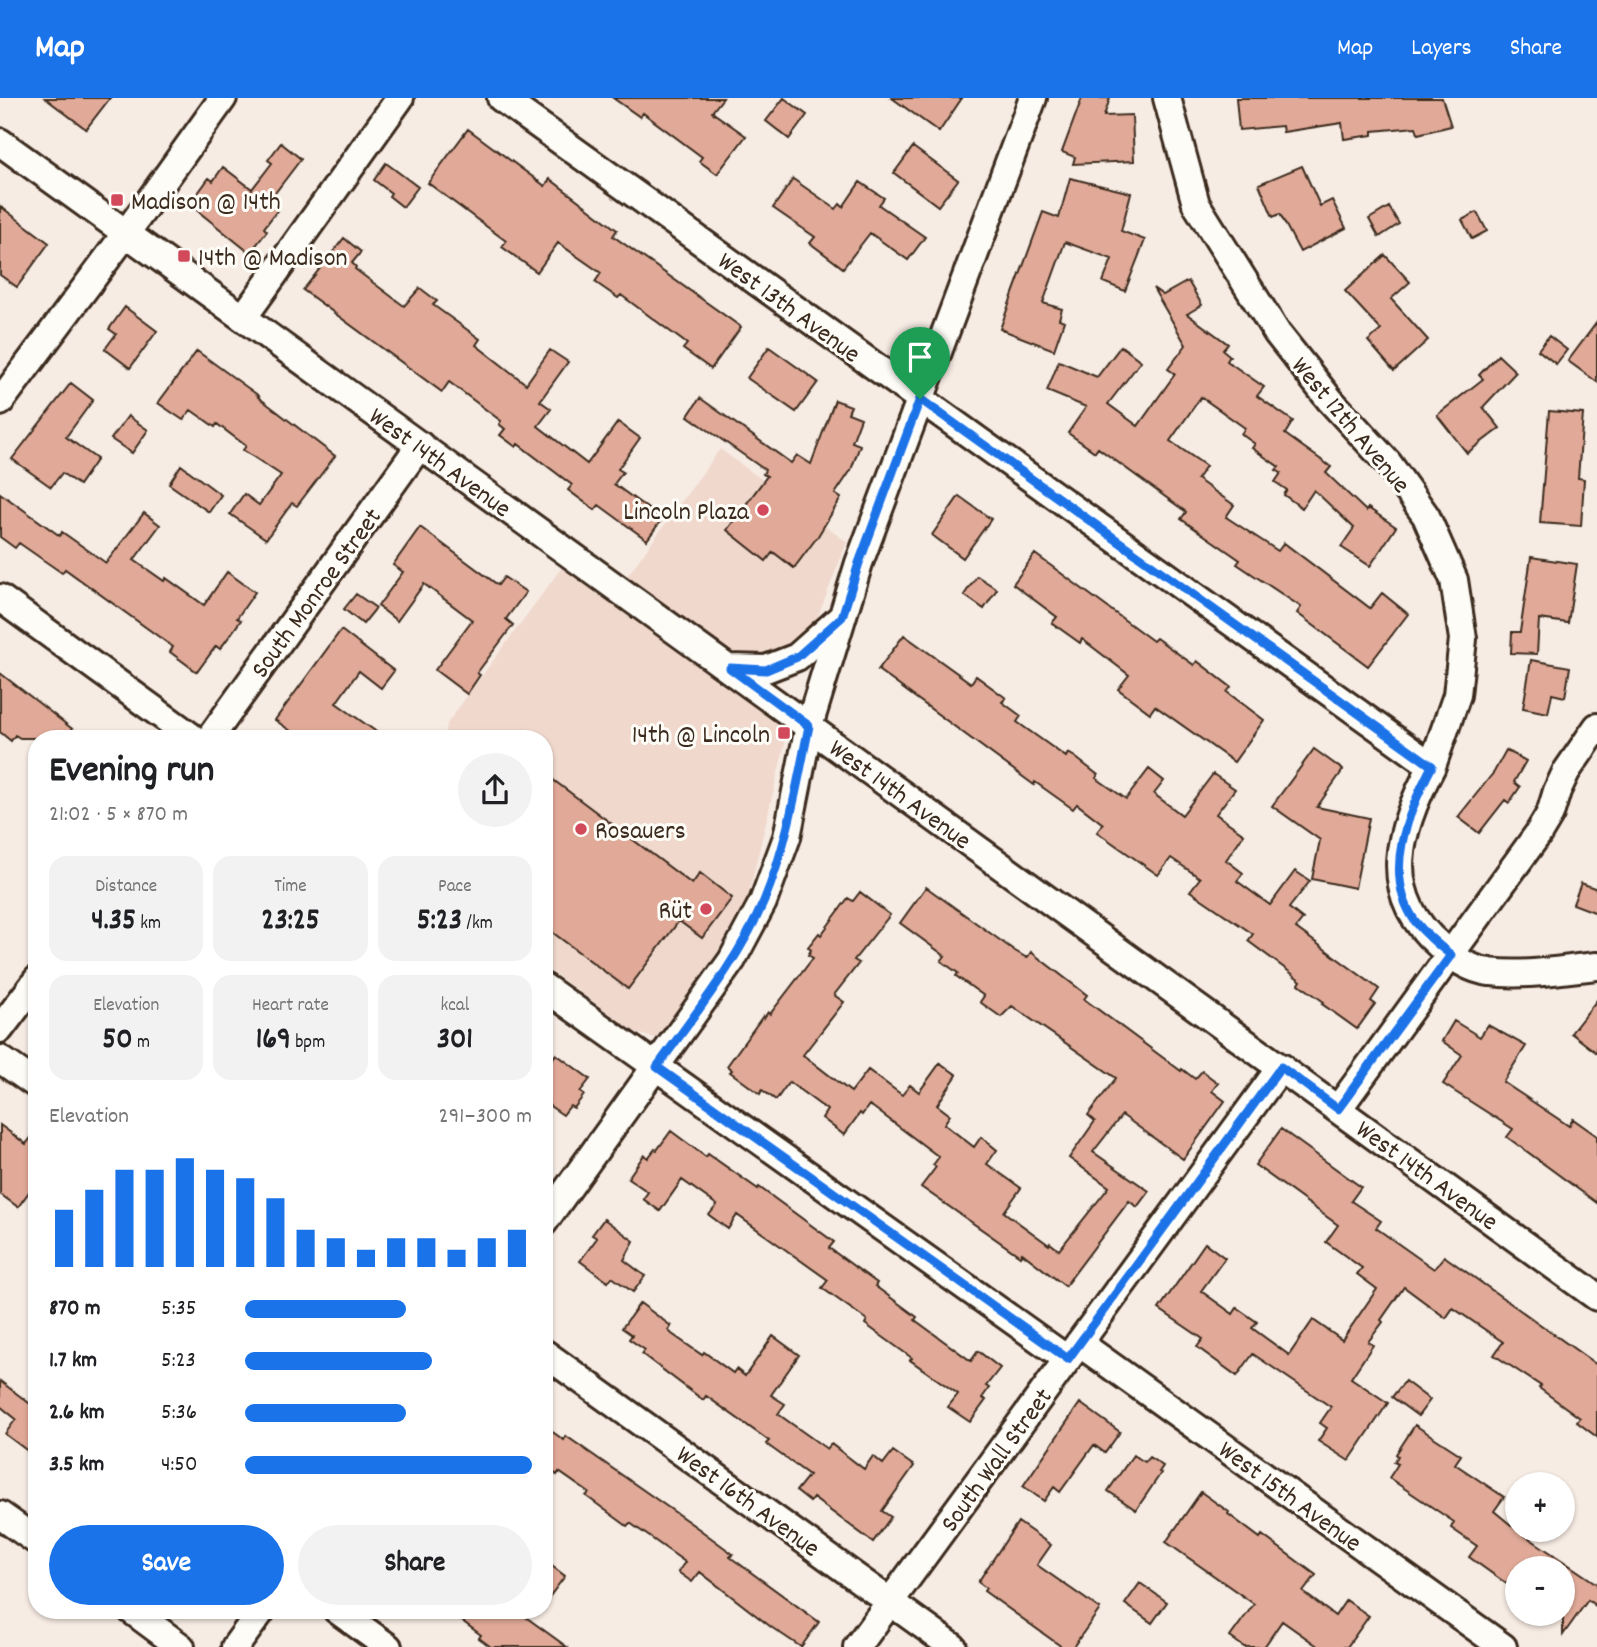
<!DOCTYPE html>
<html lang="en">
<head>
<meta charset="utf-8">
<style>
	:root { --surface:#fff; --page:#f2f2f2; --text:#202124; --muted:#757577; --accent:#1a73e8 }
	body { margin:0; font-family:Dekko,sans-serif; background:var(--page); color:var(--text); height:100vh; display:flex; flex-direction:column; font-size:26px; white-space:nowrap }
	* { box-sizing:border-box; margin:0 }
	p { font-size:23px; color:var(--muted) }
	.icon { flex:none; width:38px; height:38px; fill:none; stroke:currentColor; stroke-width:2; stroke-linecap:round; stroke-linejoin:round }
	.map { position:relative; flex:1; overflow:hidden }
	.drawer { position:absolute; left:28px; top:632px; width:525px; height:889px; display:flex; flex-direction:column; background:var(--surface); border-radius:28px; box-shadow:0 2px 5px #0004 }
	.drawer>* { flex:none }
	.tools { position:absolute; left:1505px; top:1374px; display:grid; gap:14px }
	.tools a { display:grid; place-items:center; width:70px; height:70px; border-radius:50%; background:var(--surface); box-shadow:0 2px 5px #0004; font-size:35px }
	.pin { position:absolute; display:grid; place-items:center; width:60px; height:60px; color:#fff; margin:-72px -30px; border-radius:50% 50% 50% 0; rotate:-45deg; box-shadow:0 0 7px #0007 }
	.pin .icon { rotate:45deg }
	.round { display:grid; place-items:center; flex:none; width:74px; height:74px; border-radius:37px; background:var(--page) }
	.overview { display:flex; align-items:center; justify-content:space-between; height:119px; padding:0 21px }
	h1 { font-size:38px; font-weight:700; line-height:52px }
	.figures { display:grid; grid-template-columns:repeat(3,1fr); gap:10px; height:119px; padding:7px 21px }
	.figures div { display:grid; align-content:center; border-radius:18px; background:var(--page); text-align:center }
	.figures b { font-size:30px; font-weight:700 }
	.figures small { font-size:19px; font-weight:400 }
	.figures p { font-size:19px }
	.chart { height:196px; padding:14px 21px }
	.chart p { display:flex; justify-content:space-between }
	.chart svg { width:100%; height:126px; margin-top:7px; stroke:var(--accent); stroke-width:6 }
	.button { display:flex; gap:14px; margin-top:auto; padding:14px 21px }
	.button a { flex:1; height:80px; border-radius:42px; background:var(--accent); color:#fff; font-size:28px; font-weight:700; line-height:80px; text-align:center }
	.button a+a { background:var(--page); color:var(--text) }
	ul { padding:0 21px; list-style:none; font-size:23px }
	li { display:grid; grid-template-columns:112px 84px 1fr; align-items:center; height:52px }
	li i { height:18px; border-radius:9px; background:var(--accent) }
	header { display:flex; align-items:center; gap:42px; box-sizing:border-box; height:98px; padding:0 35px; background:var(--accent); color:#fff }
	header strong { font-size:33px }
	nav { display:flex; gap:38px; margin-inline-start:auto; font-size:24px }
	.map>svg:first-child { display:block }
	.built { fill:#f0d8cd }
	.building { fill:#e1aa98; stroke:#3b2a1e; stroke-width:2 }
	.lines { fill:none; stroke-linecap:round; stroke-linejoin:round }
	.minor-casing { stroke:#3b2a1e; stroke-width:32 }
	.minor { stroke:#fdfcf7; stroke-width:26 }
	.route-casing { stroke:#fff; stroke-width:14 }
	.route { stroke:#1a73e8; stroke-width:9 }
	.poi-dot { fill:#d1495b; stroke:#fdfcf7; stroke-width:2.5 }
	.labels { text-anchor:middle; stroke-width:6; stroke-linejoin:round; paint-order:stroke }
	.poi-label { font-size:26px; fill:#3b2a1e; stroke:#fdfcf7; text-anchor:start }
	.street-label { font-size:26px; fill:#3b2a1e; stroke:#fdfcf7 }
</style>
</head>
<body>
<header>
<strong>Map</strong>
<nav><a>Map</a><a>Layers</a><a>Share</a></nav>
</header>
<div class="map">
<svg width="1597" height="1549" viewBox="0 0 1597 1549">
	<rect width="100%" height="100%" fill="#f7ece4"/>
	<filter id="ink" filterUnits="userSpaceOnUse"><feTurbulence type="fractalNoise" baseFrequency=".0143" numOctaves="2"/><feDisplacementMap in="SourceGraphic" scale="14" xChannelSelector="R" yChannelSelector="G"/><feConvolveMatrix kernelMatrix="1 2 1 2 8 2 1 2 1" color-interpolation-filters="sRGB"/></filter>
	<g filter="url(#ink)">
		<!-- built -->
		<path class="built" d="M720 351 847 444 817 521 800 545 780 557 737 559 627 478Z
			M565 465 772 619 783 636 785 646 745 811 725 852 666 934 654 940 636 935 544 868V640H443L448 624Z"/>
		<!-- building -->
		<path class="building" d="M45 0H110L86 31Z
			M613 0H723L712 14 746 38 717 76 699 63 702 59 643 15 640 19Z
			M784 0 807 17 789 41 766 23Z
			M892 0H962L939 34Z
			M1082 0H1110L1104 18 1132 17 1134 63 1073 66 1075 59 1062 54Z
			M1236 0H1442L1451 28 1418 36 1416 29 1373 33V37L1344 41 1342 25 1283 34 1282 28 1239 32Z
			M468 31 545 88 550 81 617 132 613 138 741 229 711 271 683 251 687 246 621 197 618 200 595 184 601 175 558 145 537 174 502 149 506 143 428 85Z
			M281 45 301 61 269 103 279 110 264 130 267 133 250 155 194 110 199 102 195 99 209 80 213 83 223 69 252 91 272 65 268 62Z
			M913 49 958 82 938 108 894 75Z
			M386 65 418 89 403 109 389 98 391 95 374 82Z
			M1302 68 1320 108 1332 102 1346 130 1300 154 1280 116 1273 119 1259 86Z
			M1070 80 1131 95 1121 133 1145 142 1125 193 1103 184 1112 161 1065 144 1043 205 1062 211 1059 221 1064 223 1054 252 1000 231 1043 114 1059 120Z
			M793 81 836 111 840 106 843 109 860 84 884 100 879 107 925 139 908 162 870 135 843 170 810 145 815 139 773 110Z
			M0 108 49 145 17 189 0 177Z
			M1389 109 1399 126 1379 139 1369 121Z
			M1477 114 1487 133 1472 141 1462 122Z
			M344 140 361 154 352 165 356 169 355 171 404 208 420 190 437 203 433 207 480 241 476 247 526 286 550 252 568 264 540 303 551 311 538 328 587 366 618 324 640 340 618 371 623 374 614 386 662 421 647 442 599 407 595 412 568 392 572 387 518 346 516 349 500 337 505 331 499 326 501 323 449 284 442 294 303 192Z
			M1385 157 1410 184 1391 201 1428 242 1394 273 1368 243 1381 232 1345 193Z
			M1188 183 1202 207 1187 216 1228 246 1223 252 1230 258 1227 263 1264 289 1257 298 1293 323 1285 336 1331 369 1326 375 1366 413 1368 410 1396 429 1370 468 1341 449 1354 430 1314 392 1302 410 1284 397 1287 392 1275 384 1281 375 1276 372 1279 369 1252 350 1255 346 1241 336 1245 330 1201 299 1170 343 1206 368 1197 381 1234 407 1226 419 1278 453 1284 445 1370 510 1382 495 1408 516 1368 568 1297 515 1301 509 1237 466 1240 462 1181 421 1186 414 1098 350 1095 354 1068 335 1086 309 1047 293 1059 263 1097 279 1121 248 1141 263 1108 306 1138 328 1175 276 1168 271 1186 247 1153 190 1163 197Z
			M125 209 157 233 130 270 105 251 116 236 109 231Z
			M1597 224V284L1568 263Z
			M1549 238 1567 252 1556 266 1538 252Z
			M769 249 818 284 796 314 747 280Z
			M197 253 259 298 258 299 335 358 297 408 292 405 266 441 230 416 244 396 259 407 281 377 243 352 246 348 217 326 215 329 191 312 183 322 158 305Z
			M1498 257 1516 274 1483 309 1500 330 1467 355 1437 317 1483 281 1479 277Z
			M71 285 93 302 66 339 97 361 79 387 62 375 51 389 12 361Z
			M700 300 791 365 797 357 811 366 835 302 851 308 848 315 861 320 852 344 860 347 851 372 835 396 841 400 818 438 794 470 773 454 766 463 727 432 767 378 763 376 765 372 688 318Z
			M1549 313 1583 316 1578 380 1584 381 1581 428 1540 425Z
			M128 318 148 332 132 355 111 341Z
			M181 367 221 397 209 414 169 386Z
			M0 395 60 438 62 434 106 465 144 415 160 427 134 462 164 483 166 480 204 507 227 474 255 494 237 520 241 522 220 551 216 548 197 574 170 554 173 549 65 471 62 475 19 445 15 450 0 439Z
			M959 398 991 421 963 460 932 437Z
			M420 429 498 487 504 479 526 494 506 521 513 527 477 575 480 577 467 596 435 572 472 522 424 486 397 523 378 508 403 474 393 467Z
			M1035 456 1153 543 1156 540 1194 567 1197 563 1231 589 1227 594 1264 622 1234 664 1155 608 1150 615 1118 591 1129 577 1082 541 1080 545 1052 525 1057 519 1013 486Z
			M1531 459 1577 466 1568 525 1539 521 1537 556 1511 555 1512 534H1520Z
			M977 478 997 491 984 511 964 497Z
			M356 496 376 510 363 526 344 511Z
			M341 532 394 573 381 590 359 573 336 605 385 640H301L275 622Z
			M904 537 971 585 976 578 1006 600 1002 604 1021 618 1017 624 1066 659 1068 655 1075 659 1098 677 1096 680 1126 701 1149 671 1164 683 1154 696 1182 717 1213 676 1235 691 1216 716 1244 736 1226 762 1243 775 1237 783 1270 807 1295 773 1310 783 1289 810 1303 821 1296 830 1379 891 1371 903 1375 906 1357 931 1322 906 1324 904 1299 886 1301 883 1291 875 1248 843 1253 836 1190 793 1200 780 1171 760 1158 777 1097 734 1103 726 1077 706 1073 711 1035 684 1034 687 878 572Z
			M1531 562 1570 569 1565 599 1552 596 1548 615 1523 610Z
			M0 575 84 640H20L15 637 11 643 0 634Z
			M1314 651 1343 672 1317 709 1369 720 1355 790 1312 781 1320 742 1272 708Z
			M1506 652 1526 663 1514 684 1520 689 1509 705 1505 702 1479 735 1458 719 1494 674Z
			M544 675 692 786 700 775 732 800 702 840 679 823 628 891 544 828Z
			M1581 785 1597 791V815L1573 806Z
			M926 789 1015 853 1027 860 1031 854 1087 897 1084 901 1181 973 1182 971 1195 981 1202 973 1218 985 1212 993 1225 1003 1183 1061 1122 1017 1093 1054 1149 1093 1137 1109 1129 1103 1065 1188 1022 1155 1020 1158 921 1089 936 1069 933 1067 939 1059 874 1010 869 1007 862 1017 860 1015 844 1037 822 1020 827 1012 789 984 776 1002 762 992 760 996 730 974 732 972 727 968 763 918 764 920 768 914 770 916 813 860 808 857 811 852 808 849 819 835 821 837 848 800 853 803 860 794 890 817 854 862 859 865 834 897 844 904 803 957 851 994 868 972 902 997 910 987 919 994 940 965 957 977 937 1007 950 1017 944 1026 974 1049 981 1039 997 1052 987 1066 1021 1090 1004 1114 1049 1147 1050 1145 1059 1152 1109 1089 1069 1060 1095 1023 1088 1017 1116 980 1012 908 1001 919 980 904 984 898 956 878 958 875 941 863 945 858 900 825Z
			M1597 902V955L1571 935Z
			M1454 923 1480 939 1488 927 1526 948 1503 984 1569 1028 1573 1021 1597 1038V1105L1507 1039 1513 1031 1443 986 1462 957 1442 943Z
			M556 956 590 981 580 994 584 997 574 1010 570 1008 563 1017 544 1004V973Z
			M0 1027 26 1046 37 1032V1083L18 1109 0 1096Z
			M1281 1031 1361 1089 1351 1103 1381 1123 1376 1130 1434 1171 1444 1158 1597 1267V1339L1577 1324 1580 1320 1539 1290 1541 1288 1494 1257 1503 1244 1453 1210 1446 1220 1404 1189 1381 1222 1383 1224 1368 1244 1373 1247 1351 1280 1388 1305 1349 1363 1318 1343 1327 1330 1320 1325 1331 1309 1253 1256 1237 1278 1197 1249 1203 1241 1159 1211 1205 1145 1225 1160 1201 1193 1233 1216 1237 1210 1257 1224 1252 1230 1289 1257 1313 1222 1342 1242 1377 1191 1357 1176 1362 1170 1326 1144 1338 1127 1255 1067Z
			M671 1033 706 1059 708 1056 758 1091 759 1089 834 1144 829 1150 877 1185 875 1188 917 1219 915 1222 971 1263 978 1253 1000 1270 986 1288 989 1290 982 1300 986 1302 970 1324 948 1309 958 1296 910 1262 912 1260 865 1226 867 1222 822 1190 828 1182 737 1117 728 1131 709 1117 717 1107 682 1082 660 1113 643 1101 648 1094 628 1080 644 1057 648 1060 655 1051 657 1052Z
			M604 1121 634 1143 624 1162 645 1178 633 1194 612 1179 608 1184 580 1163 597 1140 592 1137Z
			M640 1205 671 1228 668 1232 672 1236 702 1257 704 1254 733 1275 736 1271 745 1278 773 1238 799 1257 771 1297 785 1306 778 1316 827 1351 831 1346 864 1371 873 1358 883 1366 893 1353 914 1368 882 1413 891 1419 873 1444 813 1400 810 1404 796 1393 809 1377 766 1346 769 1343 706 1298 703 1302 642 1256 645 1252 629 1241 632 1237 622 1230Z
			M0 1283 37 1311V1360L5 1336 16 1321 0 1308Z
			M1405 1283 1430 1302 1418 1318 1392 1299Z
			M1080 1305 1120 1334 1105 1355 1094 1347 1060 1394 1054 1389 1044 1403 1023 1388Z
			M1415 1327 1461 1357 1455 1366 1504 1399 1494 1413 1517 1432 1597 1486V1509L1588 1502 1563 1537V1470H1517V1481L1511 1489 1469 1459 1477 1448 1451 1430 1454 1424 1389 1380 1398 1366 1394 1364 1398 1358 1396 1356Z
			M544 1328 564 1342 566 1338 699 1431 733 1456 730 1459 819 1524 801 1549 771 1529 700 1474 692 1484 678 1474 685 1464 630 1425 627 1428 586 1398 589 1395 559 1374 557 1377 544 1368Z
			M1133 1357 1145 1364 1149 1359 1163 1368 1159 1374 1161 1375 1136 1412 1108 1393Z
			M1201 1394 1229 1414 1228 1416 1260 1440 1262 1437 1316 1477 1303 1494 1335 1518 1346 1502 1369 1518 1347 1549H1319L1282 1523 1264 1549H1244L1230 1539 1254 1506 1166 1444Z
			M1018 1424 1051 1447 1037 1467 1100 1511 1073 1549H1062L984 1493 986 1490 978 1484Z
			M552 1468 565 1478 544 1506V1479Z
			M1140 1485 1167 1504 1152 1525 1125 1506Z
			M447 1512H516L567 1549H491L479 1540 481 1537Z"/>
		<g class="lines">
			<defs>
				<path id="minor" d="M501 0 1432 668C1399 731 1378 794 1439 847 1454 860 1470 872 1490 874 1524 879 1563 871 1597 868
					M1167 0 1196 106 1277 235 1330 302 1388 365 1426 418 1454 482 1463 541 1457 597 1432 668
					M0 44 1597 1199
					M243 220 400 0
					M0 304 127 134 223 0
					M0 500 193 640
					M730 570 766 571 797 559 842 519
					M210 640 420 347
					M544 889 1067 1261
					M0 931 37 882
					M0 961 37 987
					M1338 1011 1538 736 1550 716 1557 693 1566 674 1597 629
					M544 1124 732 862 763 804 787 739 809 628 859 465 1033 0
					M1079 1245 1503 1549
					M544 1255 953 1549
					M0 1417 37 1443
					M131 1512 181 1549
					M337 1512 388 1549
					M235 1549 262 1512
					M857 1549 1281 969"/>
			</defs>
			<!-- minor casing -->
			<use href="#minor" class="minor-casing"/>
			<!-- minor -->
			<use href="#minor" class="minor"/>
		</g>
	</g>
	<g class="lines" filter="url(#ink)">
		<defs>
			<path id="route" d="M920 301 1432 668C1408 714 1382 775 1415 823 1425 836 1438 847 1451 857L1338 1011 1281 969 1068 1261 657 969C695 916 738 863 764 803 787 747 797 687 809 628L730 570 766 572 797 559 842 519 859 465Z"/>
		</defs>
		<!-- route casing -->
		<use href="#route" class="route-casing"/>
		<!-- route -->
		<use href="#route" class="route"/>
	</g>
	<!-- markers -->
	<g class="poi-dot">
		<rect x="110" y="95" width="14" height="14" rx="3.5"/>
		<rect x="177" y="151" width="14" height="14" rx="3.5"/>
		<circle cx="763" cy="412" r="7"/>
		<rect x="777" y="628" width="14" height="14" rx="3.5"/>
		<circle cx="581" cy="731" r="7"/>
		<circle cx="706" cy="811" r="7"/>
	</g>
	<g class="labels">
		<!-- poi labels -->
		<g class="poi-label">
			<text x="131" y="111">Madison @ 14th</text>
			<text x="198" y="167">14th @ Madison</text>
			<text x="749" y="421" text-anchor="end">Lincoln Plaza</text>
			<text x="770" y="644" text-anchor="end">14th @ Lincoln</text>
			<text x="595" y="740">Rosauers</text>
			<text x="692" y="820" text-anchor="end">Rüt</text>
		</g>
		<!-- street labels -->
		<g class="street-label">
			<text transform="translate(790 208) rotate(36)" y="9">West 13th Avenue</text>
			<text transform="translate(1352 326) rotate(50)" y="9">West 12th Avenue</text>
			<text transform="translate(441 363) rotate(36)" y="9">West 14th Avenue</text>
			<text transform="translate(315 494) rotate(-54)" y="9">South Monroe Street</text>
			<text transform="translate(901 695) rotate(36)" y="9">West 14th Avenue</text>
			<text transform="translate(1428 1076) rotate(36)" y="9">West 14th Avenue</text>
			<text transform="translate(995 1361) rotate(-54)" y="9">South Wall Street</text>
			<text transform="translate(1291 1397) rotate(36)" y="9">West 15th Avenue</text>
			<text transform="translate(749 1402) rotate(36)" y="9">West 16th Avenue</text>
		</g>
	</g>
</svg>
<div class="tools">
<a>+</a>
<a>−</a>
</div>
<div class="pin" style="left:920px;top:301px;background:#1e9e55"><svg class="icon" aria-label="arrive" viewBox="0 0 24 24"><path d="M6 21V4h12l-3 4 3 4H6"/></svg></div>
<section class="drawer">
<div class="overview"><div><h1>Evening run</h1><p>21:02 · 5 × 870 m</p></div><a class="round"><svg class="icon" aria-label="share" viewBox="0 0 24 24"><path d="M12 15V3M7 8l5-5 5 5M5 13v7h14v-7"/></svg></a></div>
<div class="figures">
<div><p>Distance</p><b>4.35<small> km</small></b></div>
<div><p>Time</p><b>23:25</b></div>
<div><p>Pace</p><b>5:23<small> /km</small></b></div>
</div>
<div class="figures">
<div><p>Elevation</p><b>50<small> m</small></b></div>
<div><p>Heart rate</p><b>169<small> bpm</small></b></div>
<div><p>kcal</p><b>301</b></div>
</div>
<div class="chart"><p><span>Elevation</span>291–300 m</p>
<svg viewBox="0 0 160 44" preserveAspectRatio="none"><path d="M5 44V24M15 44V17M25 44V10M35 44V10M45 44V6M55 44V10M65 44V13M75 44V20M85 44V31M95 44V34M105 44V38M115 44V34M125 44V34M135 44V38M145 44V34M155 44V31"/></svg>
</div>
<ul>
<li><b>870 m</b>5:35<i style="width:56%"></i></li>
<li><b>1.7 km</b>5:23<i style="width:65%"></i></li>
<li><b>2.6 km</b>5:36<i style="width:56%"></i></li>
<li><b>3.5 km</b>4:50<i style="width:100%"></i></li>
</ul>
<div class="button"><a>Save</a><a>Share</a></div>
</section>
</div>
</body>
</html>
